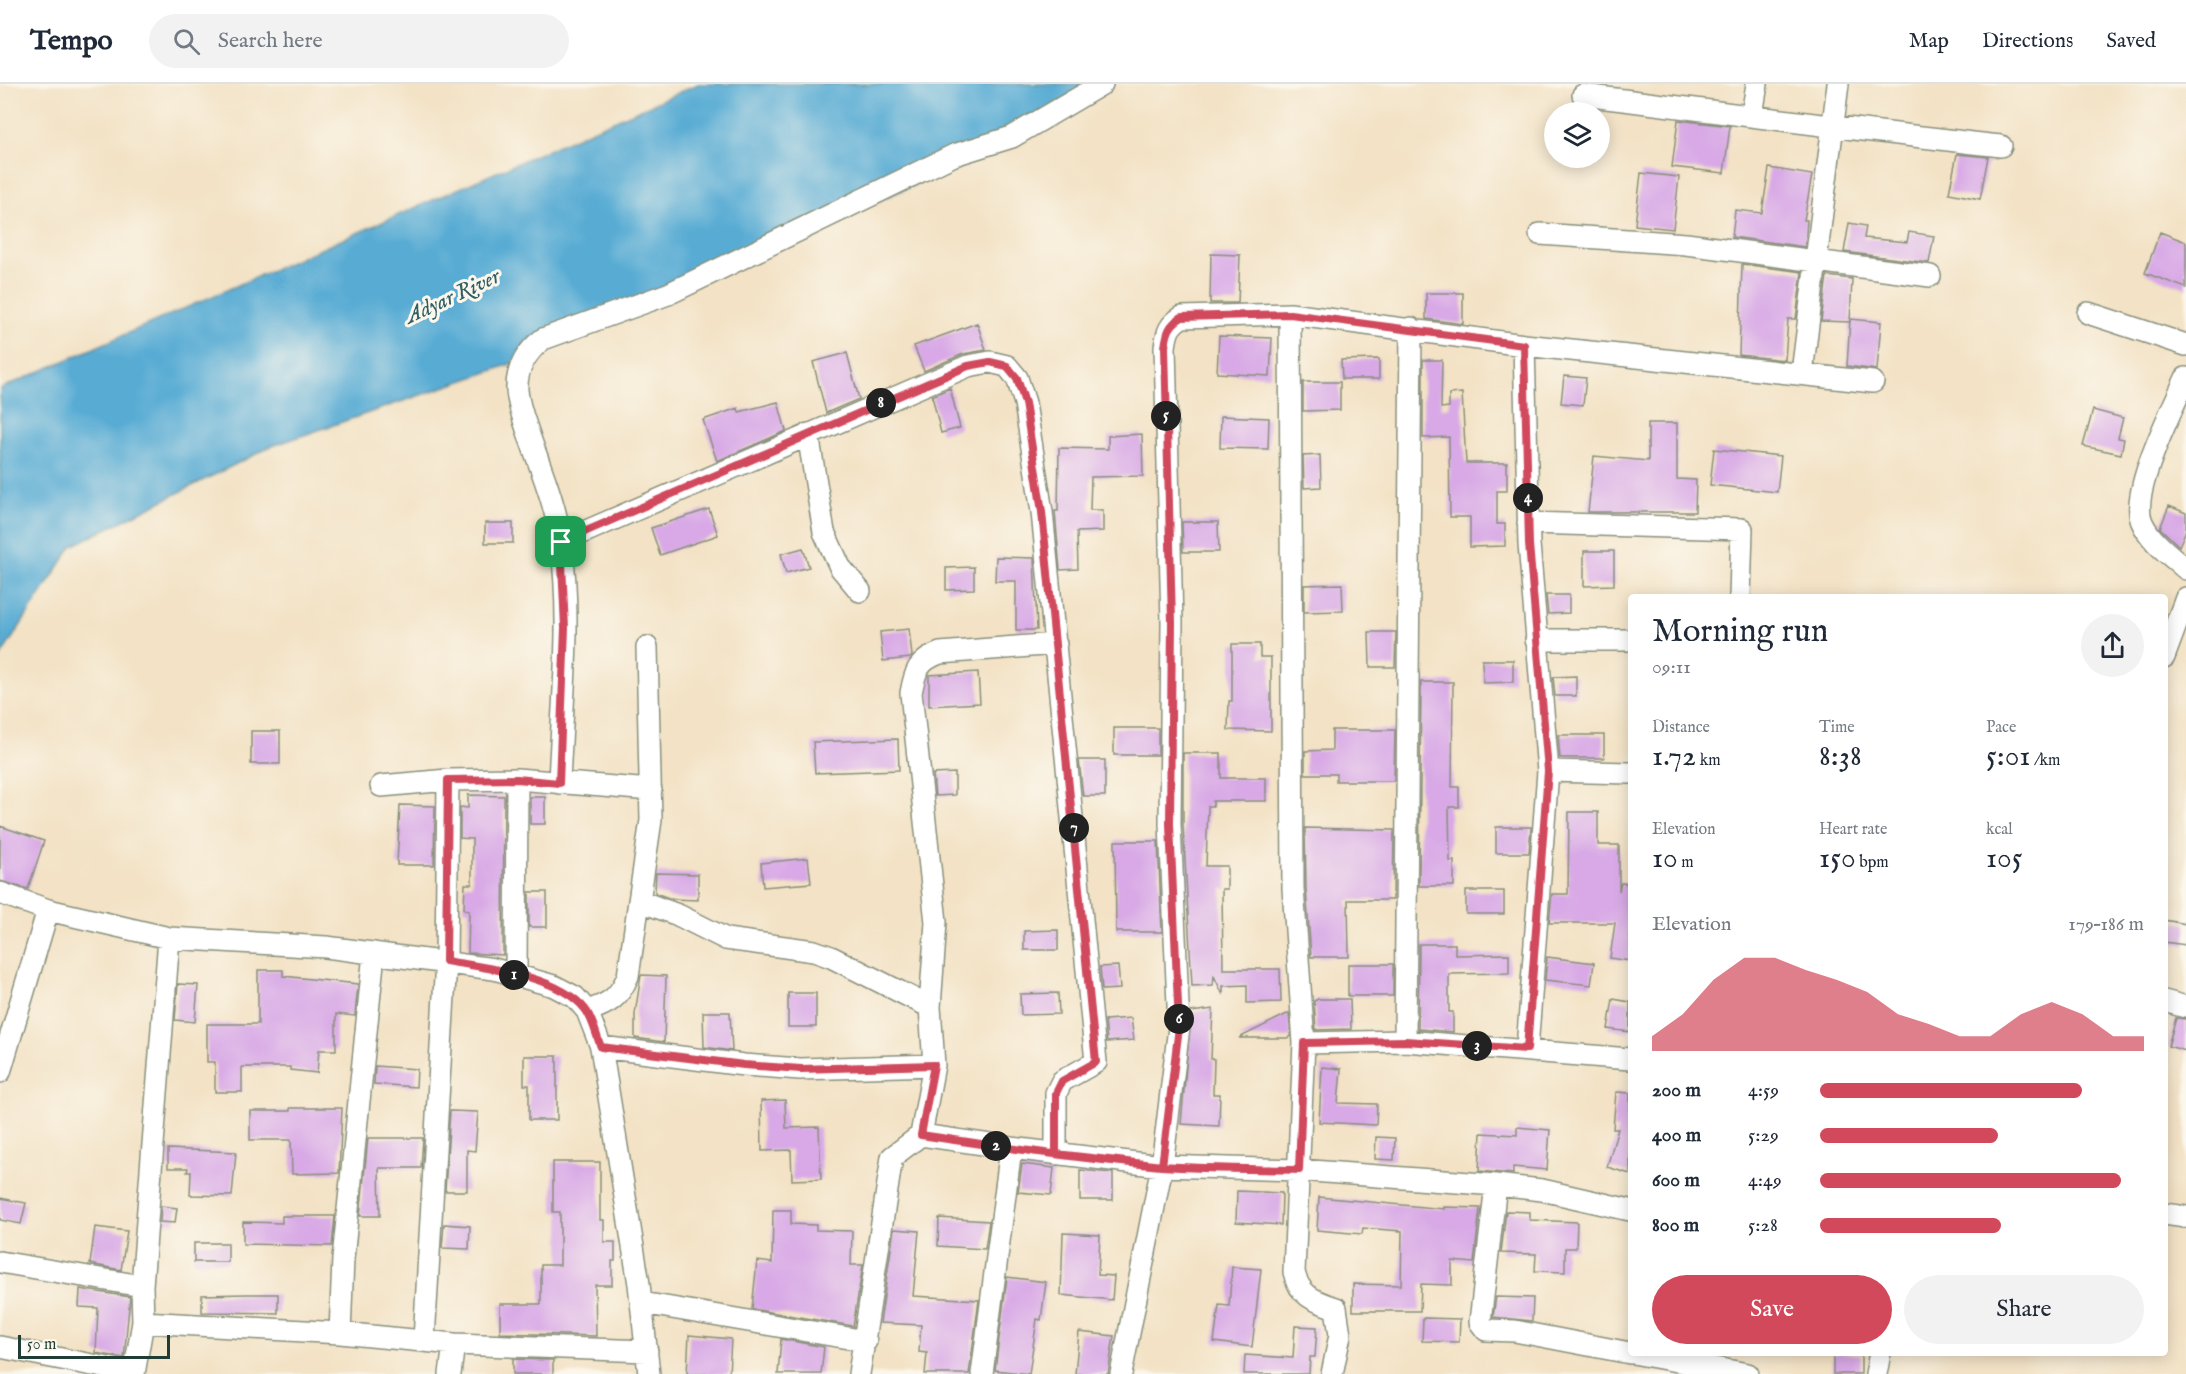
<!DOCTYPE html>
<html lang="en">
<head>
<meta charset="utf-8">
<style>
	:root { --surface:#fff; --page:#f2f2f3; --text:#1f2937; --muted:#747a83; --line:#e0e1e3; --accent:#d1495b }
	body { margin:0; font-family:"IM FELL English",serif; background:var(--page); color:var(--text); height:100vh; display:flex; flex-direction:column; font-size:22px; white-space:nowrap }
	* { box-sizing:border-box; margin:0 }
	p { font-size:20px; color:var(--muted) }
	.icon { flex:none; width:33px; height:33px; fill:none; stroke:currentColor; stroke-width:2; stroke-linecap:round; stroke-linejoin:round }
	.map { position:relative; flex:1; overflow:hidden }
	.panel { position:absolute; left:1628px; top:510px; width:540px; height:762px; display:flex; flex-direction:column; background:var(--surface); border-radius:6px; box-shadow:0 3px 15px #0003 }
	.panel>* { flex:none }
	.tools { position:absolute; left:1544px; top:18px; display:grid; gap:12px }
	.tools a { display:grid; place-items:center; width:66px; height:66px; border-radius:50%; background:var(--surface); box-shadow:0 3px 15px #0003; font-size:30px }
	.scale { position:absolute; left:18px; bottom:15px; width:152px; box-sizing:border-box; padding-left:6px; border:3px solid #1f3d34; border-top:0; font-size:16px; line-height:21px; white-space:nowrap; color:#1f3d34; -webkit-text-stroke:4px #fbf7ec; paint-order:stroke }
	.pin { position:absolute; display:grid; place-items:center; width:51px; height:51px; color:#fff; margin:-26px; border-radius:12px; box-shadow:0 3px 9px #0006 }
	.km { position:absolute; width:30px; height:30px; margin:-15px; border-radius:50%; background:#222; color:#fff; font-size:16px; line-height:30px; text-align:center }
	.round { display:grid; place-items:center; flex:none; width:63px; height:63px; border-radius:32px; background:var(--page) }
	.summary { display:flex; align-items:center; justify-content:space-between; height:102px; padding:0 24px }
	h1 { font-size:33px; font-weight:600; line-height:45px }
	.stats { display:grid; grid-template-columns:repeat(3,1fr); gap:9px; height:102px; padding:6px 24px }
	.stats div { display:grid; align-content:center }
	.stats b { font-size:30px; font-weight:600 }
	.stats small { font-size:16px; font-weight:400 }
	.stats p { font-size:16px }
	.chart { height:168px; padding:12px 24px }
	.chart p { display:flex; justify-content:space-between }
	.chart svg { width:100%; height:108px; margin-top:6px; fill:var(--accent); opacity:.7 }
	.cta { display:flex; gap:12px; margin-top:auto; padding:12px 24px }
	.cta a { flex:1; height:69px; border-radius:36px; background:var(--accent); color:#fff; font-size:24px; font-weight:600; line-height:69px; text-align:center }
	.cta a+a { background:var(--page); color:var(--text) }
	ul { padding:0 24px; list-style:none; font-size:20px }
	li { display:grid; grid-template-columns:96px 72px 1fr; align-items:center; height:45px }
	li i { height:15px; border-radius:8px; background:var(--accent) }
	header { display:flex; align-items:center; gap:36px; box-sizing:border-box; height:84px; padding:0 30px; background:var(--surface); border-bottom:2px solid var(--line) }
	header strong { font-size:28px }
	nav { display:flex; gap:33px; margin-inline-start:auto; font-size:21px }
	.search { width:420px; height:54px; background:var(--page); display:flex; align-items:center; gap:15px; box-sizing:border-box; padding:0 21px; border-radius:33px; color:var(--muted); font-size:22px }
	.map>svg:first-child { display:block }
	.water { fill:#58acd4; stroke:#3c7484; stroke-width:1.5 }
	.building { fill:#d8a9e6 }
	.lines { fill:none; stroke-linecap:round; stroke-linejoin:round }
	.street-casing { stroke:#89907c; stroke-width:24 }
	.street { stroke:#fff; stroke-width:21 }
	.route-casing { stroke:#fff; stroke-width:12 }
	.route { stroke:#d1495b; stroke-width:8 }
	.labels { text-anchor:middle; stroke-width:6; stroke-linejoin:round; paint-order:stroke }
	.water-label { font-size:22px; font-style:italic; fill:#305e64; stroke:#fbf7ec }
</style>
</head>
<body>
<header>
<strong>Tempo</strong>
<div class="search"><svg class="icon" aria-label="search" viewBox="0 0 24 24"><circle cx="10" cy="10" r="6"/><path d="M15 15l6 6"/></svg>Search here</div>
<nav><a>Map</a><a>Directions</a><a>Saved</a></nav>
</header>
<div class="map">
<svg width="2186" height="1290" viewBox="0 0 2186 1290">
	<rect width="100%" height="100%" fill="#fbf7ec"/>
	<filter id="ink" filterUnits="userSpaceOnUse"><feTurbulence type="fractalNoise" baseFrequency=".0167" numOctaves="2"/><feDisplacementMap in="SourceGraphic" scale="12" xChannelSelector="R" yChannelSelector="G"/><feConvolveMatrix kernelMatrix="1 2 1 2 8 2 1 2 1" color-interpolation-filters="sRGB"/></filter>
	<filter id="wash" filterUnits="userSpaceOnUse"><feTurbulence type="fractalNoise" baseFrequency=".008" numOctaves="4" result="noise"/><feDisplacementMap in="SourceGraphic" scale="24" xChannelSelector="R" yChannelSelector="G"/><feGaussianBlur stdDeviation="1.35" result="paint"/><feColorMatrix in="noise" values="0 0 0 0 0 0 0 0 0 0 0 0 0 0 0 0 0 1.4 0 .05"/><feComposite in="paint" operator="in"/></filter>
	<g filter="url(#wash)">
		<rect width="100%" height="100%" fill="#f3e2c5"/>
		<!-- water -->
		<path class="water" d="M698 0H1091L969 76 508 281 272 362 72 462 0 573V305Z"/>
		<g id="blocks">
			<!-- building -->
			<path class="building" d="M1678 36 1730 42 1724 89 1672 83Z
				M1957 70 1988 73 1980 115 1949 109Z
				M1769 84 1812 91 1804 136H1807L1805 163 1732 153 1735 126 1762 129Z
				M1641 89 1679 93 1673 145 1635 141Z
				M1849 139 1866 142 1864 154 1907 158 1909 148 1934 152 1929 179 1844 168Z
				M2160 148 2186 158V204L2145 189Z
				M1211 170 1240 171 1238 219H1210Z
				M1742 180 1802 188 1796 235H1788L1785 276 1739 271Z
				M1827 192 1852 195 1850 238 1821 237Z
				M1426 209H1463V240L1426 235Z
				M1850 235 1881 238 1877 286 1847 282Z
				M977 239 986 266 963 270 924 287 914 262Z
				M1219 252 1272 254 1270 292 1217 289Z
				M847 269 859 315 826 329 813 278Z
				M1379 275V295H1342L1341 276Z
				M1423 276H1442L1441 324 1449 323V310L1462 309 1466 379H1507V407H1497V440H1505V462L1470 463V433H1450L1449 353 1423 354Z
				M1564 292 1586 294 1583 321 1561 319Z
				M1303 298H1340V326L1303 327Z
				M950 304 960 344 941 349 932 312Z
				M778 318 786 347 717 377 703 336 738 324 739 328Z
				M2093 326 2123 334 2118 354 2124 355 2121 370 2083 362Z
				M1221 332 1269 334 1268 365 1220 364Z
				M1648 339H1677V395L1696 396 1695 428H1588L1594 372 1648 377Z
				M1142 350 1143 392 1091 393 1090 426H1103V447L1077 448 1078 485 1060 486 1055 427H1058L1059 364 1108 365V352Z
				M1714 365 1781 372 1777 408 1710 401Z
				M1320 371 1321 403 1304 404 1303 372Z
				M2169 422 2186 429V446L2179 462 2160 444Z
				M709 425 718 451 660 471 651 444Z
				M1182 438H1218L1219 468H1183Z
				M485 439H513V459H485Z
				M803 464 809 483 786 489 781 470Z
				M1584 467H1614V501L1584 502Z
				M996 473 1034 474 1037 546H1016V497H995Z
				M974 483V505L946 506V484Z
				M1342 500 1343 527 1304 528V501Z
				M1546 511H1569V529L1548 530Z
				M909 545 912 572 910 574 883 577 880 548Z
				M1369 548H1396L1395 583H1370Z
				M1232 560H1260V573H1271V647L1228 646 1229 617H1232Z
				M1482 576H1513V598L1483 599Z
				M978 588 980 619 929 622V591Z
				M1576 592V612H1555L1553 593Z
				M1421 598H1453L1452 703H1459V723H1449L1450 777H1454V802H1419Z
				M1114 644H1158V671H1114Z
				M1332 646H1395L1394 697H1336V690H1305V667L1332 666Z
				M251 647H280V680H251Z
				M1558 651H1604V674H1560Z
				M898 655 899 686 815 689 813 658Z
				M1183 669H1221V694H1266V717H1213V722H1208L1206 782H1227V805H1222L1223 885H1280L1281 918 1247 919V901L1223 902V911L1214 892 1213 901 1192 902 1183 740Z
				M1079 676H1105V712H1083Z
				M955 689V711L935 712 933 690Z
				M468 711 504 712 503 871 468 869 469 826 464 825 465 800H472V755L460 754V723L468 724Z
				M530 713H545V740H530Z
				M400 721 435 722 434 781H397Z
				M1569 728H1598V761H1619V807L1621 799 1630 800V877L1610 874 1615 839H1549L1552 810H1568Z
				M0 742 44 757 28 805 0 797Z
				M1496 743H1531L1529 769H1496Z
				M1305 744 1394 746 1393 816H1348L1349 873H1311L1306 804Z
				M1115 757H1158L1162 848H1116Z
				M808 774 811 799 763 803 761 779Z
				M656 789 698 790V816L672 815 655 809Z
				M1466 807H1504V830H1466Z
				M529 808H547V843H529Z
				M2164 836 2186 840V861L2164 858Z
				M1058 846V866H1024V847Z
				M1419 860H1455V871L1509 870V889L1449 890V928H1453V948L1418 945Z
				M1547 873 1594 879 1591 901 1545 896Z
				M1348 880H1393V912H1348Z
				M1118 882 1120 905 1102 906 1100 883Z
				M258 886H283V892L358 900 355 932 336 930V966H319L317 989 290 986V983H242V1008H215V978H207V940H258Z
				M641 891 666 892 664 958 635 954V930Z
				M178 900 198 901 195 938 175 936Z
				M788 909H816V943H788Z
				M1058 909 1059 930 1021 931 1020 910Z
				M1318 915H1350L1351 945 1316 946 1314 917Z
				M1613 915 1630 918V948L1608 945Z
				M1213 925 1211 975H1214L1213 1010H1220L1219 1042 1181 1040 1191 928Z
				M703 928H730L732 967 704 963Z
				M1289 929 1291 952 1287 954H1239Z
				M1131 934 1134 956 1107 958 1105 936Z
				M2176 934 2186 935V967L2168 962Z
				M524 972H557V1036H529V1001H524Z
				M375 982 417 985 416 1003 374 1000Z
				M1322 983 1341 985 1338 1019 1377 1020 1376 1041 1319 1038Z
				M1616 1008 1630 1009V1090L1607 1083 1618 1045H1613Z
				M785 1016 786 1044 819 1043 821 1095 792 1096 791 1066 762 1067 761 1017Z
				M290 1024H342L339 1089 292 1090 291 1056H250V1027H290Z
				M450 1027 478 1028 475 1067 467 1066V1107H445Z
				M1517 1043 1550 1046 1547 1086 1513 1083V1090L1479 1087 1481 1049 1517 1051Z
				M1376 1053 1395 1054 1394 1076 1375 1075Z
				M368 1054H423L421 1084H379L380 1132H360Z
				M168 1065 236 1068 232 1112 190 1111 191 1088H187L188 1084H168Z
				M553 1078H600V1136H604V1158H615V1177H612V1201H595L596 1252 500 1249V1220H541V1181H560V1128H553Z
				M1022 1080 1054 1084 1051 1111 1018 1108Z
				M1080 1086 1113 1089V1116H1080Z
				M1237 1107 1282 1109 1281 1141 1236 1138Z
				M1319 1113 1444 1125V1123L1480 1124 1474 1179 1452 1177V1201L1421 1200 1420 1227H1353V1200L1401 1201 1402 1147 1363 1144 1362 1150 1317 1146Z
				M0 1114 26 1119 21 1140 0 1136Z
				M161 1122 177 1124 175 1139 160 1138Z
				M773 1126H791V1140L816 1141V1146L852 1147 851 1181H863L853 1242 752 1225 757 1177 772 1179Z
				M1506 1127 1530 1128V1136L1577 1138 1576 1164H1565V1188L1535 1187 1536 1170 1501 1169Z
				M282 1132H335L332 1162 243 1160V1138L282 1139Z
				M939 1134 989 1137 985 1165 938 1162Z
				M444 1140 470 1142 469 1165 442 1164Z
				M95 1143 127 1147 121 1186 90 1180Z
				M894 1145 919 1147 913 1212 979 1216 969 1290H925L927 1269 919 1268 921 1241 880 1239Z
				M1063 1149 1100 1151 1098 1191 1114 1192 1112 1216 1061 1211Z
				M194 1159H228V1178H194Z
				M1232 1183 1261 1185 1252 1263 1214 1258 1219 1221 1229 1222Z
				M1007 1193 1046 1198 1041 1236 1037 1235 1029 1290 995 1286Z
				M80 1205 130 1213 124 1274 96 1269 98 1224 79 1223Z
				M247 1210H278V1229L202 1228V1211Z
				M1496 1213 1533 1214 1532 1237 1493 1233Z
				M1423 1234 1460 1235 1459 1258 1422 1257Z
				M1295 1242 1317 1243 1315 1273H1310L1309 1290H1244L1245 1271 1293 1274Z
				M1079 1248 1114 1252 1108 1290H1075Z
				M689 1251 731 1255 729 1290H687Z
				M781 1255 824 1263 821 1290H778Z
				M1833 1270H1861V1290H1833Z
				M513 1275 553 1276V1290H513Z"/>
		</g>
	</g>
	<g filter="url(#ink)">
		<use href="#blocks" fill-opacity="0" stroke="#89907c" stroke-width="1.5"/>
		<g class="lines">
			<defs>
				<path id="street" d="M1583 11C1722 28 1861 47 2001 62
					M1752 31 1757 0
					M1540 150 1686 160 1930 192
					M2088 229 2186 261
					M1290 230 1293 804 1304 959 1294 1188C1299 1212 1315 1217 1336 1224L1340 1251 1332 1290
					M1524 261 1529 460 1548 687 1527 965
					M1802 289 1838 0
					M2186 294C2173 324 2129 409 2142 438 2150 457 2170 471 2186 485
					M808 350 824 448 840 483 860 507
					M1528 439 1742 445 1740 513
					M561 458 968 282 990 278 1007 282 1017 294 1025 319 1042 428 1096 978 1062 997 1056 1009V1070
					M1536 556H1630
					M2164 573 2186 514
					M1548 687 1630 689
					M559 699C562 620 572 537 561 458 556 422 542 388 530 354 525 338 518 322 517 306 516 285 527 267 543 255L668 210 954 71 1012 53 1102 0
					M381 702 448 696 517 695 651 706
					M0 809 48 826 169 854 326 863 494 885 554 902 575 913 587 927 601 963 639 1200 649 1290
					M640 817 678 831 726 855 814 867 831 873 930 923
					M516 891 517 695
					M2164 917 2186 923
					M587 927C609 920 619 914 628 892L651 736 647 563
					M1405 957 1411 244
					M1304 959 1405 957 1630 975
					M601 963 744 981 800 985 934 981
					M0 988 48 826
					M921 1051 934 981 930 923 936 838 911 609C915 587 918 577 940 569L1056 560
					M1496 1101 1480 1238 1486 1246 1515 1247 1630 1269
					M2164 1130 2186 1133
					M0 1178 142 1202
					M642 1219 866 1257
					M143 1238 340 1249 454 1260 647 1267
					M340 1249 343 1175 374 869
					M424 1256 446 877 448 696
					M0 1263 134 1289
					M1633 1269 1748 1290
					M134 1290 143 1238 142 1202 169 854
					M450 1290 454 1260
					M859 1290 892 1073 921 1051 1011 1064 1162 1082 1299 1086 1496 1101 1542 1106 1630 1126
					M982 1290 1011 1064
					M1121 1290 1162 1082 1179 943 1170 740 1172 538 1165 263C1167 248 1169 241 1182 233L1290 230 1524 261 1873 298
					M1876 1290 1880 1269"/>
			</defs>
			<!-- street casing -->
			<use href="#street" class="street-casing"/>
			<!-- street -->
			<use href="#street" class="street"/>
		</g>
	</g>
	<g class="lines" filter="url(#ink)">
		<defs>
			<path id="route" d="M561 458 565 544 559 699 517 695 448 696 446 877C486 884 558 891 585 925 593 935 596 951 601 963L744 981 801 985 934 981 921 1051C1001 1063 1081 1075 1161 1082 1207 1085 1253 1085 1299 1086L1304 959 1405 957 1527 965 1548 687 1529 460 1524 261 1290 230 1182 233C1169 241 1167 248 1165 263L1172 538 1170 740 1179 943 1162 1082 1056 1070V1009L1062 997 1096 978 1042 428 1025 319 1017 294 1007 282 990 278 968 282 561 458"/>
		</defs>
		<!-- route casing -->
		<use href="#route" class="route-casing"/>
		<!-- route -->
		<use href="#route" class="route"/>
	</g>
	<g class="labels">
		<!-- water labels -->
		<g class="water-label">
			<text transform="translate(452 211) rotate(-25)" y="8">Adyar River</text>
		</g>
	</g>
</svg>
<div class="tools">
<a><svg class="icon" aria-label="layers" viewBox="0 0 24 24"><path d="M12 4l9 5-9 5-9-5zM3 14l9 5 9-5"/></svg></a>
</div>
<div class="scale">50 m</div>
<div class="pin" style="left:561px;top:458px;background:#1e9e55"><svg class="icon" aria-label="arrive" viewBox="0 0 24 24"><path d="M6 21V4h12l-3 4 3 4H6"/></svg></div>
<b class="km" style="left:514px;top:891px">1</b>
<b class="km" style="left:996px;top:1062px">2</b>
<b class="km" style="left:1477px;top:962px">3</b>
<b class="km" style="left:1528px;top:414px">4</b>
<b class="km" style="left:1166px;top:332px">5</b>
<b class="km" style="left:1179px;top:935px">6</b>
<b class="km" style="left:1074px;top:744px">7</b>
<b class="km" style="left:881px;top:319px">8</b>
<section class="panel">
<div class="summary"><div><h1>Morning run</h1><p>09:11</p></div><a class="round"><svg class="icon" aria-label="share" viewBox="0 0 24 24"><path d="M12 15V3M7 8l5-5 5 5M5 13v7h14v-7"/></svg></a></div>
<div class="stats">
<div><p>Distance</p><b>1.72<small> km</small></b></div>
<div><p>Time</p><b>8:38</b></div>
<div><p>Pace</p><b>5:01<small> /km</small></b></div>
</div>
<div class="stats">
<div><p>Elevation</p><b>10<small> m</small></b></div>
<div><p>Heart rate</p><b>150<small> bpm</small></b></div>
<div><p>kcal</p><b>105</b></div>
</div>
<div class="chart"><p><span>Elevation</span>179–186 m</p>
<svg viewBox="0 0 160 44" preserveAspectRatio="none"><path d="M0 44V38L10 29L20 15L30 6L40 6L50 11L60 15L70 20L80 29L90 33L100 38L110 38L120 29L130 24L140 29L150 38L160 38V44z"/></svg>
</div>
<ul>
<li><b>200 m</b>4:59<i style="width:81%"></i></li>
<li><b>400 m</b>5:29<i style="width:55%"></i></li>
<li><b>600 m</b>4:49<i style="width:93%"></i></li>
<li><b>800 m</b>5:28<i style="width:56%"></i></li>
</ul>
<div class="cta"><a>Save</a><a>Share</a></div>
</section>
</div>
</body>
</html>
